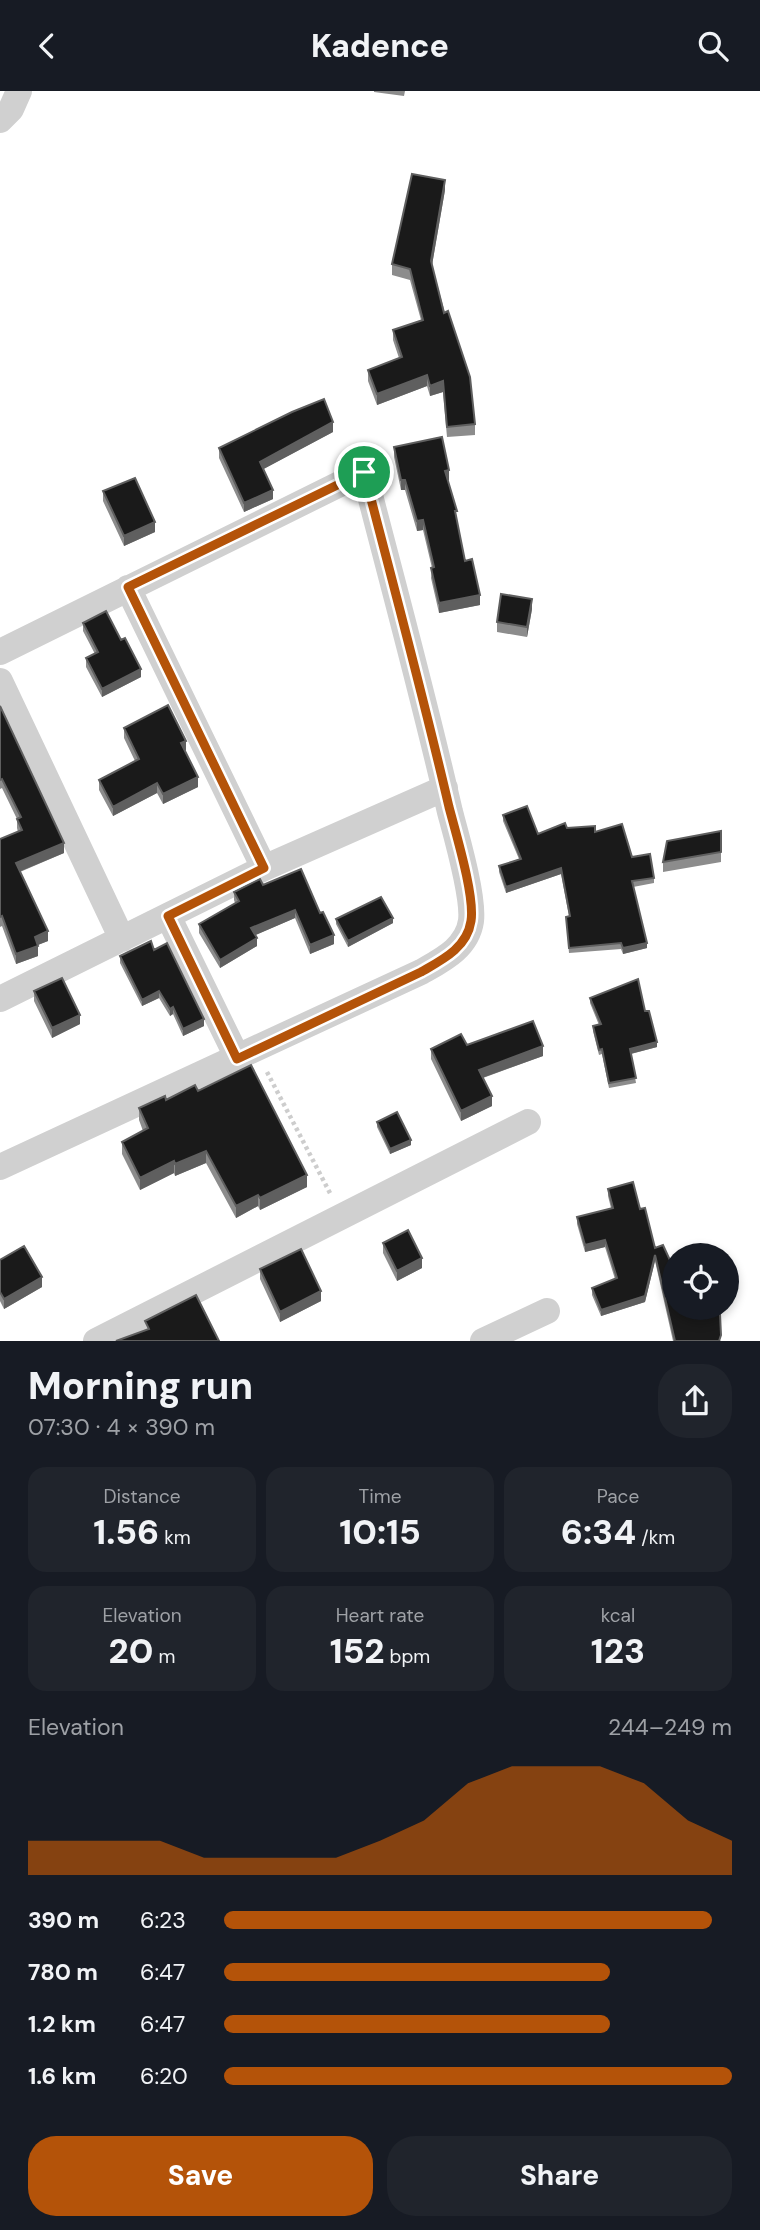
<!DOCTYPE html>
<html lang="en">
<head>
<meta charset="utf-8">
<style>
	:root { --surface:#171b24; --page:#20242c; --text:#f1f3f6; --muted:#9ea1a6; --accent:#b45309 }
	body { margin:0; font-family:"DM Sans",sans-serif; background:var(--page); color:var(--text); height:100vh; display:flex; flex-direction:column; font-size:26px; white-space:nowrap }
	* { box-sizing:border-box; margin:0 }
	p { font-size:23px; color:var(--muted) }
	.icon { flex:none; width:38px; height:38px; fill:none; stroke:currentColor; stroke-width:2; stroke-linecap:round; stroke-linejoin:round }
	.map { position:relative; height:1250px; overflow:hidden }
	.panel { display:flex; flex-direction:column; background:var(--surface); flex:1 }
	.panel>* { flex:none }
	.buttons { position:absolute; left:662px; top:1152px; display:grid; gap:14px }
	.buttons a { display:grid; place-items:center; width:77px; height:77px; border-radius:50%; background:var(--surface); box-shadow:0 4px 10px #0003; font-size:35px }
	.pin { position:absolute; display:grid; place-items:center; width:60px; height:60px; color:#fff; margin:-30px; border:4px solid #fff; border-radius:50%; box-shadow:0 2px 7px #0007 }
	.round { display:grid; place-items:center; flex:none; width:74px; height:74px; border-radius:28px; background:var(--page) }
	.summary { display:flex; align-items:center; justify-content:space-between; height:119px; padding:0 28px }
	h1 { font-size:38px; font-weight:800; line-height:52px }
	.stats { display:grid; grid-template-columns:repeat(3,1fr); gap:10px; height:119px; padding:7px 28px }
	.stats div { display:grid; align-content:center; border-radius:18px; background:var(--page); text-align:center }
	.stats b { font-size:35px; font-weight:800 }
	.stats small { font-size:19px; font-weight:400 }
	.stats p { font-size:19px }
	.chart { height:196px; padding:14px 28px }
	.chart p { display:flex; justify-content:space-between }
	.chart svg { width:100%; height:126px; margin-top:7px; fill:var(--accent); opacity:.7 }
	.cta { display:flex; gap:14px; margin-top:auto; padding:14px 28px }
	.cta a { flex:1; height:80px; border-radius:28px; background:var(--accent); color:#fff; font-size:28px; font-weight:800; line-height:80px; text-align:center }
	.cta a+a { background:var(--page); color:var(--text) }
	ul { padding:0 28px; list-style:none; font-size:23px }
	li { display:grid; grid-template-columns:112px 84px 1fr; align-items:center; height:52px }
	li i { height:18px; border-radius:9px; background:var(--accent) }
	header { display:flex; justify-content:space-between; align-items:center; height:91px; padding:0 28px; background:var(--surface); font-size:32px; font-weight:800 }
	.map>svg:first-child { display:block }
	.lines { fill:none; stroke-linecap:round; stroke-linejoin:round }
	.path { stroke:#cdcdcd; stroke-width:4.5; stroke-dasharray:3.5 3.5; stroke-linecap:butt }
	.street { stroke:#d0d0d0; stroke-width:26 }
	.wall { fill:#8c8c8c }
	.shaded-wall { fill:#5f5f5f }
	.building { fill:#1a1a1a; stroke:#5f5f5f; stroke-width:2 }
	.route-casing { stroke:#fff; stroke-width:14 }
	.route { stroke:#b45309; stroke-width:9 }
</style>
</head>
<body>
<header><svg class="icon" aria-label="back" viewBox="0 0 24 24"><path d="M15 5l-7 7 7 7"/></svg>Kadence<svg class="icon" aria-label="search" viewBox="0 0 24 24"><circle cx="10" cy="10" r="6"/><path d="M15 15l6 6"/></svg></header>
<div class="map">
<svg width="760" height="1250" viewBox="0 0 760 1250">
	<rect width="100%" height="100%" fill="#fff"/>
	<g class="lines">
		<!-- path -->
		<path class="path" d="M267 981 331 1104"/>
		<!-- street -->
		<path class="street" d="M0 29 11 18 19 0
			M128 497 264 777
			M0 561 364 381C393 494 424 607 450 721 457 747 474 806 471 830 467 857 442 869 421 881L0 1076
			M0 590 122 848
			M168 825 238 968
			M0 908 264 777 445 697
			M96 1250 528 1031
			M483 1250 547 1220"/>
	</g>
	<!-- wall -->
	<path class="wall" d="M374 0H405L404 5 374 1Z
		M445 99 432 174 475 333V344L447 346 443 301 430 305 427 295 377 314 368 290V279L399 267 393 249V239L421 229 410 189 392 184V173Z
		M333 341 263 378 273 408 244 421 219 367V357Z
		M394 356 449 389H448L465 470 480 514 439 522 431 487 432 477 423 439 417 440 405 399H401L394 366Z
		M103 400 155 441 124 455 103 410Z
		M532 518 527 546 497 541V531Z
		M83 532 121 549 141 586 102 606 86 576V567L95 563 83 540Z
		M0 615 64 762 20 781 48 850 38 854V865L16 873 2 835 0 836V748L18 741 17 737V728L2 697 0 698Z
		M124 637 186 659 185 660 198 696 163 713 157 702 113 725 99 699V689L135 670 124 647Z
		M503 724 538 743 567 737 595 741 632 766 654 787V792L633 796 647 857 623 863 621 858 569 862 566 826 569 825 561 783 506 802 499 781V775L519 768 503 730Z
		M721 740V771L663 781V771Z
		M301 778 334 853 310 863 295 827 255 844 257 855 220 877 199 842V833L235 812 234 809V801L263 794Z
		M336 828 393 832 348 856 336 833Z
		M154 859 204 935 183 945 173 923 170 925 159 907 142 915 120 872V865Z
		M34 900 80 933 52 947 34 910Z
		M590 907 645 920 657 956 631 963 636 992 609 997 602 963 599 964 593 940V935L599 934 590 912Z
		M467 954 543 965 483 987 492 1015 461 1030 431 968V958Z
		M198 1000 307 1096 260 1119 258 1115 236 1127 206 1072 175 1085 174 1082 140 1099 122 1063V1051L143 1040 139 1029V1017Z
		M377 1031 411 1054 390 1063 377 1036Z
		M608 1098 640 1118 655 1157 674 1216 721 1250H673L655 1170 645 1211 601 1225 592 1204V1197L615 1188 605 1156 585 1161 577 1133V1126L611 1117 608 1105Z
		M383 1152 422 1177 397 1190 383 1162Z
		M0 1169 42 1196 4 1218 0 1210Z
		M260 1178 321 1210 280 1231 260 1188Z"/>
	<!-- shaded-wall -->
	<path class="shaded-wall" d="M445 89V99L431 180V170Z
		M427 284V295L377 314V303Z
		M443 290V301L430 305V295Z
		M333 331V341L260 380V371Z
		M449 379V389L445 390V380Z
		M401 389H405V399H401Z
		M273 399V408L244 421V412Z
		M423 429V439L417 440V430Z
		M155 431V441L124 455V445Z
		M480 504V514L439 522V512Z
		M532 508V518L527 546V536Z
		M141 578V586L102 606V598Z
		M186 650V659L181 662V652Z
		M198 686V696L163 713V703Z
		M157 692V702L113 725V716Z
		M64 752V762L16 782V772Z
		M561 777V783L506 802V796Z
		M295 819V827L251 846V837Z
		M393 827V832L348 856V850Z
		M48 840V850L35 855V846Z
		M334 844V853L310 863V854Z
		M257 847V855L220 877V869Z
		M647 852V857L623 863V857Z
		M38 855V865L16 873V863Z
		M159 900V907L142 915V909Z
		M173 916V923L170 925V918Z
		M80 924V933L52 947V937Z
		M204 928V935L183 945V938Z
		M657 951V956L630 963V958Z
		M543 955V965L479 988V979Z
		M492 1005V1015L461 1030V1020Z
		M411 1049V1054L390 1063V1058Z
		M206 1060V1072L175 1085V1073Z
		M174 1070V1082L140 1099V1087Z
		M307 1084V1096L260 1119V1107Z
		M258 1104V1115L236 1127V1115Z
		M605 1149V1156L585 1161V1154Z
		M655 1164V1170L645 1211 601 1225V1219Z
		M422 1167V1177L397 1190V1180Z
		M42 1186V1196L4 1218V1208Z
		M321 1200V1210L280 1231V1221Z"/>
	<!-- building -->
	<path class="building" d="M412 83 445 89 431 170 444 222 448 220 470 286 475 333 447 336 443 290 430 295 427 284 377 303 368 279 402 266 393 239 423 229 410 178 392 173Z
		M324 308 333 331 260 371 273 399 244 412 219 357 292 321Z
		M442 346 449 379 445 380 457 420H455L465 470 472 468 480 504 439 512 431 477 434 476 423 429 417 430 405 389H401L394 356Z
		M135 387 155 431 124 445 103 400Z
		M501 503 532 508 527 536 497 531Z
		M106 520 121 549 125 547 141 578 102 598 86 567 98 561 83 532Z
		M168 614 186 650 181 652 198 686 163 703 157 692 113 716 99 689 139 668 124 637Z
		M0 615 64 752 16 772 48 840 35 846 38 855 16 863 2 825 0 826V748L22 739 17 728 21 726 2 688 0 689Z
		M527 715 538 743 565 732 567 737 595 735V741L622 733 632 766 650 763 654 787 632 790 647 852 623 857 621 852 569 857 566 826 570 825 561 777 506 796 499 775 521 768 503 724Z
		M721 740V761L663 771 667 750Z
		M301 778 320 822 323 821 334 844 310 854 295 819 251 837 257 847 220 869 199 833 239 810 234 801 260 788 263 794Z
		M381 806 393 827 348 850 336 828Z
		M151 850 154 859 167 852 204 928 183 938 173 916 170 918 159 900 142 909 120 865Z
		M62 887 80 924 52 937 34 900Z
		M638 888 645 920H649L657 951 630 958 636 987 609 992 602 958 599 959 593 935 601 933 590 907Z
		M533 930 543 955 479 979 492 1005 461 1020 431 958 461 943 467 954Z
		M251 974 307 1084 260 1107 258 1104 236 1115 206 1060 175 1073 174 1070 140 1087 122 1051 148 1037 139 1017 165 1005 166 1009 195 994 198 1000Z
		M397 1021 411 1049 390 1058 377 1031Z
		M633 1091 640 1118 645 1117 655 1157 663 1154 674 1178V1216H717L720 1223 721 1244 719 1250H675L655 1164 645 1205 601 1219 592 1197 617 1187 605 1149 585 1154 577 1126 613 1117 608 1098Z
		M408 1139 422 1167 397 1180 383 1152Z
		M24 1155 42 1186 4 1208 0 1201V1169Z
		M301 1158 321 1200 280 1221 260 1178Z
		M196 1204 219 1250H116L149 1238 145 1230Z"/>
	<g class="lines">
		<defs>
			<path id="route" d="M364 381C393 493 423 604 449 716 456 743 475 805 471 830 467 857 442 869 421 881L237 968 168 825 264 777 128 496Z"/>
		</defs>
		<!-- route casing -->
		<use href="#route" class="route-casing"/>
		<!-- route -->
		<use href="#route" class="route"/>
	</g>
</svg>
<div class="buttons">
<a><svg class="icon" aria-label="locate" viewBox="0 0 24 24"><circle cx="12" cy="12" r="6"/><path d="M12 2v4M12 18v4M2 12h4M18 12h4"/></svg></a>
</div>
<div class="pin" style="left:364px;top:381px;background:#1e9e55"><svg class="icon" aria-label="arrive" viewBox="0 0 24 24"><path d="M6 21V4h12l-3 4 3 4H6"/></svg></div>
</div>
<section class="panel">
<div class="summary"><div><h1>Morning run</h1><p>07:30 · 4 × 390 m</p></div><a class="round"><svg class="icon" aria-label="share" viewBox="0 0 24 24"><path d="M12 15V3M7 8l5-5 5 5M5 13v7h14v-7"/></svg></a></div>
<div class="stats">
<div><p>Distance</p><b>1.56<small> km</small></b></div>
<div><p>Time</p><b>10:15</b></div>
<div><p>Pace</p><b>6:34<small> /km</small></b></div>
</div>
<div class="stats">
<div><p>Elevation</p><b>20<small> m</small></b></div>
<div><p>Heart rate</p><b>152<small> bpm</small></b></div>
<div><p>kcal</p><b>123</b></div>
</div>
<div class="chart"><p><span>Elevation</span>244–249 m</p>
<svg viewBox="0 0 160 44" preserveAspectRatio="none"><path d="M0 44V32L10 32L20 32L30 32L40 38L50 38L60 38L70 38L80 32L90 25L100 12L110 6L120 6L130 6L140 12L150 25L160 32V44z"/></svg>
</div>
<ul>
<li><b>390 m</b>6:23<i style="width:96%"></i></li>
<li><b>780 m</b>6:47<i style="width:76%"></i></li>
<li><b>1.2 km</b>6:47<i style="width:76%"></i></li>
<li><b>1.6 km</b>6:20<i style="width:100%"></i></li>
</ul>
<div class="cta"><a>Save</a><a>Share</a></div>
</section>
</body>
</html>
